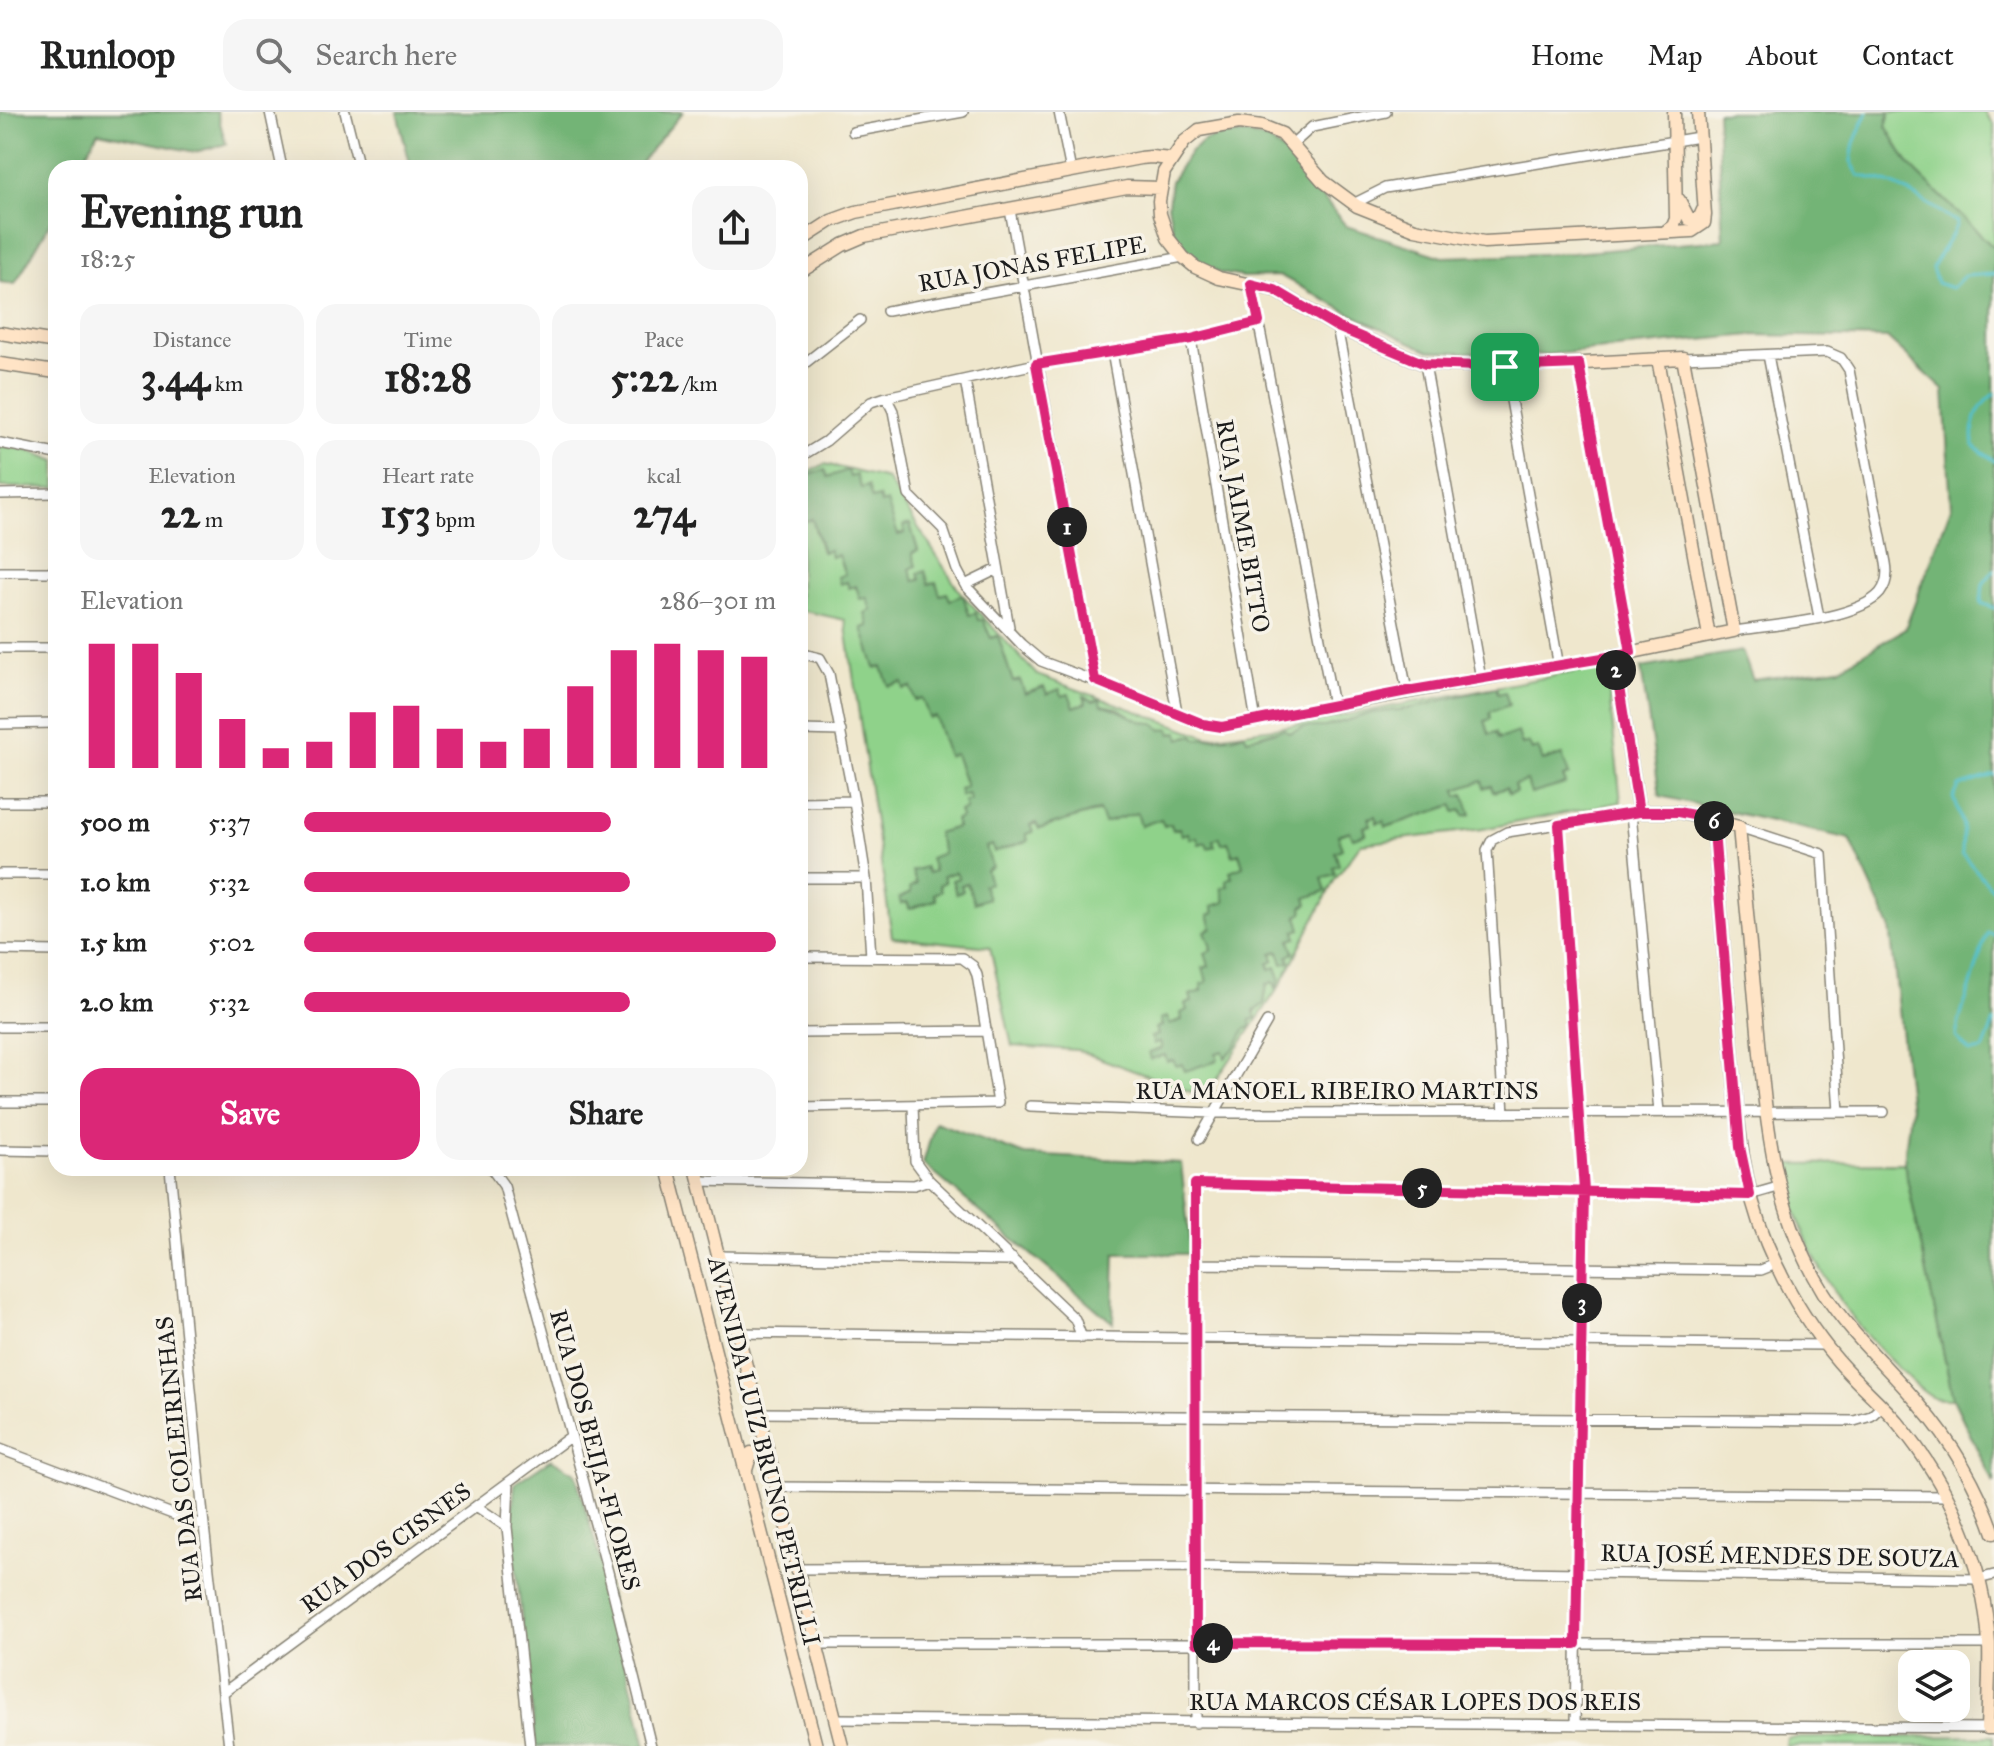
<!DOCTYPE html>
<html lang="en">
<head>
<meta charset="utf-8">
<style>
	:root { --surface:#fff; --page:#f6f6f6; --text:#222; --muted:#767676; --line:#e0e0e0; --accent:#db2777 }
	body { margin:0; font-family:"IM FELL Great Primer",serif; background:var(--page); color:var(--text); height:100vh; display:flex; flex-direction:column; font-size:30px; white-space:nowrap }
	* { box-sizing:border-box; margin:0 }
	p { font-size:26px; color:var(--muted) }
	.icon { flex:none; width:44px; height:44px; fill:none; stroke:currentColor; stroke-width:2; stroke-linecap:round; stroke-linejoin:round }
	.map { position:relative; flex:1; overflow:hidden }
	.details { position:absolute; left:48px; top:48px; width:760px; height:1016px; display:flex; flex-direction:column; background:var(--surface); border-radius:24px; box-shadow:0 8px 32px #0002 }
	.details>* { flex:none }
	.controls { position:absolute; left:1898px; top:1538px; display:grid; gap:16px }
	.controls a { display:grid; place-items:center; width:72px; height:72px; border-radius:16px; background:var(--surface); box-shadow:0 8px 32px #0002; font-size:40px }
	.pin { position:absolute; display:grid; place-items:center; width:68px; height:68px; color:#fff; margin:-34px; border-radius:16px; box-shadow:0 4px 12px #0006 }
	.km { position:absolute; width:40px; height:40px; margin:-20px; border-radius:50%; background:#222; color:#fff; font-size:22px; line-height:40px; text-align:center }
	.round { display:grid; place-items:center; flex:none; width:84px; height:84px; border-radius:24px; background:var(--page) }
	.headline { display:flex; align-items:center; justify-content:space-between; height:136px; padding:0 32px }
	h1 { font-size:44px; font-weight:700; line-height:60px }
	.metrics { display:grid; grid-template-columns:repeat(3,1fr); gap:12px; height:136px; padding:8px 32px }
	.metrics div { display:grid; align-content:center; border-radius:20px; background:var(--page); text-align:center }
	.metrics b { font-size:40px; font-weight:700 }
	.metrics small { font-size:22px; font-weight:400 }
	.metrics p { font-size:22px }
	.chart { height:224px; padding:16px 32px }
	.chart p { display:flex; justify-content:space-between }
	.chart svg { width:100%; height:144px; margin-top:8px; stroke:var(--accent); stroke-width:6 }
	.button { display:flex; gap:16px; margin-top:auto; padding:16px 32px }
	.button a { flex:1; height:92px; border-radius:24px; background:var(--accent); color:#fff; font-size:32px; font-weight:700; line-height:92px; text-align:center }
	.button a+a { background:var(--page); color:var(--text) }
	ul { padding:0 32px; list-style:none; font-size:26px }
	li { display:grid; grid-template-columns:128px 96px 1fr; align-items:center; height:60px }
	li i { height:20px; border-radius:10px; background:var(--accent) }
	header { display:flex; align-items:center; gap:48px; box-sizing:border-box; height:112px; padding:0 40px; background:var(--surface); border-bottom:2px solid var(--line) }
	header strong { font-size:38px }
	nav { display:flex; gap:44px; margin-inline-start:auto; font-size:28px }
	.search { width:560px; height:72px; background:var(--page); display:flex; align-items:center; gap:20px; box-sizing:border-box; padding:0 28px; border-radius:24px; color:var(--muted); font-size:30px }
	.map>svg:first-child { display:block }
	.green { fill:#8fd28a; stroke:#567753; stroke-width:2 }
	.forest { fill:#73b476; stroke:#486849; stroke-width:2 }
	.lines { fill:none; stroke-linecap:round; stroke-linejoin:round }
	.stream { stroke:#53c0cb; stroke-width:3 }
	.street-casing { stroke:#868274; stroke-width:12 }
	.secondary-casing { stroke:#868274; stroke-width:15 }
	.street { stroke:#fff; stroke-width:9 }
	.secondary { stroke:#ffe4c6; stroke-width:12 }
	.route-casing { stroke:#fff; stroke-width:16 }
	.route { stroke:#db2777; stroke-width:10 }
	.labels { text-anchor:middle; stroke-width:7; stroke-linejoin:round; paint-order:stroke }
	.street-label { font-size:24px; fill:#1c1c1c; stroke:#f7f3e8 }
</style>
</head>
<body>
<header>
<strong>Runloop</strong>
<div class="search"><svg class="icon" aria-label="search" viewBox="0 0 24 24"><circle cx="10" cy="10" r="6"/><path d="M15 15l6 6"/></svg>Search here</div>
<nav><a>Home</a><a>Map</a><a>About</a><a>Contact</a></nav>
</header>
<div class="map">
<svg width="1994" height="1634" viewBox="0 0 1994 1634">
	<rect width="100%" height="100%" fill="#f7f3e8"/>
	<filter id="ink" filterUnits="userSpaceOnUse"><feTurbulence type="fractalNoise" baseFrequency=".0125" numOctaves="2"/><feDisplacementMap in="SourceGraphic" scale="16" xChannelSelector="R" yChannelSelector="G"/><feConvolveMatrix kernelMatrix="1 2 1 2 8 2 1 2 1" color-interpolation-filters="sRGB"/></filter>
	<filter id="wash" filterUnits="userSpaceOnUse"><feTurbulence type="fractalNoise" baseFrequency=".006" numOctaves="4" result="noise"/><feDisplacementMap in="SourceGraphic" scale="32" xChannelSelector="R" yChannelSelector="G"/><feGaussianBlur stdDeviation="1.8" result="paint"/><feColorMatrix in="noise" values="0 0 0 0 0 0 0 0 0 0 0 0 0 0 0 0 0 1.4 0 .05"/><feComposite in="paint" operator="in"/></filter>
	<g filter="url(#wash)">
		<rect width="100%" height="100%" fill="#efe7cd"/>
		<!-- green -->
		<path class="green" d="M1890 0H1984L1994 12V136L1908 52 1886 14Z
			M0 334 26 337 56 349V376L0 375Z
			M825 352 887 367 960 480 1037 563 1208 625 1289 614 1606 554 1621 690 1483 717 1361 732 1335 767 1281 872 1205 985 1077 938 1012 934 990 835 892 825 845 508 800 498V411L812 407 822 440 829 438 838 443 847 469 867 485 871 499 869 514 863 516 876 556 882 554 922 586 935 604 948 643 955 641 966 675 962 684 968 682 970 688 934 759C920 764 914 777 907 790L909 796 936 788 934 781 943 764 957 759 961 773 968 771 987 786 983 773 986 735 992 733 994 739 1028 728 1026 722 1030 713 1037 711 1040 717C1075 706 1099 694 1137 700 1163 705 1196 733 1219 725 1233 732 1239 740 1244 754L1232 765 1226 790 1214 801 1207 870 1192 890 1183 907 1169 912 1161 908C1164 919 1160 929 1165 943L1182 952 1218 947 1216 941 1223 939 1225 945C1242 929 1245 905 1264 892L1267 872 1274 870 1277 875 1268 850 1272 841 1279 839 1288 844 1297 803 1306 786 1333 755 1337 724 1351 719 1366 721 1364 715 1369 706 1375 704 1384 708 1387 715 1453 693 1470 702 1464 683 1458 684 1455 678 1482 669C1499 677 1512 670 1529 669 1541 669 1553 670 1564 671L1563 643 1542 649 1523 633 1489 622 1485 609 1498 582 1496 576 1407 597 1372 601 1325 615H1303L1289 621 1273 619 1247 628 1244 621 1231 625 1196 627 1193 623 1180 627 1142 611 1118 596 1102 593 1085 586 1087 591 1073 595 1062 584 1047 582 1044 575 1024 582 1013 571 998 524 991 526C977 507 960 497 941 484 934 479 929 472 920 468L914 470 909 456 912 441 918 438 910 413 905 421 898 423 881 392 872 387 850 365H827L825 358 800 366V364Z
			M1904 1051 1953 1287C1947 1287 1939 1287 1934 1286 1921 1281 1906 1263 1896 1254 1836 1197 1800 1132 1782 1052Z
			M1994 1624V1634H1786L1787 1626Z"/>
		<!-- forest -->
		<path class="forest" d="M0 0H217L226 32 195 40 98 20 79 56H56V101L15 172 0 170Z
			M397 0H683L636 56H411Z
			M1717 0H1890L1886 14 1908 52 1994 136V1372L1953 1287 1904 1051 1910 998 1890 815 1850 727 1660 684 1641 556 1742 539 1753 568 1839 556 1905 517 1951 395 1944 278 1887 226 1752 223 1543 243 1429 239 1355 204 1281 164 1243 165 1220 161 1204 154 1180 132 1173 119 1168 93 1171 69 1191 39 1205 28 1224 23 1248 22 1270 29 1290 45 1346 114 1443 145 1572 141 1723 128Z
			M825 358 828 365 848 358 850 365 856 363 861 376 868 374 872 387 879 385 881 392 887 390 898 423 905 421 903 414 910 412 918 439 912 441 916 454 910 457 914 469 920 468 918 461 925 459 929 472 936 470 940 483 947 481 950 488 963 483 969 503 976 501 978 508H983L991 526 998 524 1013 570 1020 568 1025 582 1044 575 1047 582 1060 577 1062 584 1069 582 1074 595 1086 591 1084 584 1093 589 1100 587 1102 593C1122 596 1137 612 1154 611L1162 618 1169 616 1171 622 1178 620 1180 627 1193 623 1196 627 1231 625 1244 621 1247 627 1284 617 1289 621 1303 615H1325L1372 601 1407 597 1496 575 1498 582 1505 580 1509 593 1490 600 1491 607 1485 609 1489 622 1496 620 1499 627 1518 620 1522 633 1529 631 1532 638 1538 636 1543 649 1562 643 1569 663 1563 665 1565 672 1531 682 1527 669 1514 673 1516 680 1509 682 1506 676 1493 680 1491 674 1484 676 1482 669 1456 678 1458 684 1464 682 1471 702 1464 704 1462 698 1455 700 1453 693 1386 715 1384 709 1377 711 1375 704 1369 706 1371 713 1364 715 1366 722 1353 726 1350 719 1338 723 1342 737 1335 740 1339 753 1333 755 1335 762 1322 766 1326 779 1306 786 1308 792 1302 795 1303 801 1297 804 1301 817 1295 819 1297 826 1290 828 1294 841 1288 844 1290 850 1283 852 1279 839 1272 841 1274 848 1268 851 1270 857 1276 855 1280 866 1276 877 1274 870 1267 872 1264 892 1254 899 1256 906 1250 908 1252 915 1245 917 1236 934 1225 946 1223 939 1216 941 1218 948 1185 959 1182 952 1176 954 1173 948 1167 950 1165 943 1151 947 1149 941 1162 936 1160 930 1154 932 1151 925 1158 923 1156 916 1162 914 1160 907 1167 905 1170 912 1182 908 1181 901 1187 898 1185 892 1192 890 1190 883 1202 879 1201 872 1207 870 1203 856 1209 854 1205 841 1212 838 1205 819 1212 816 1208 803 1214 801 1212 794 1225 790 1221 776 1228 774 1226 768 1232 765 1230 759 1243 754 1239 741 1233 743 1228 730 1222 732 1219 725 1213 728 1215 734 1208 736 1206 730 1199 732 1197 725 1190 727 1188 721 1182 723 1179 716 1173 718 1171 712 1164 714 1161 707 1141 714 1137 701 1104 711 1099 698 1039 717 1036 711 1030 713 1033 720 1026 722 1028 729 994 740 992 733 986 735 992 755 986 758 990 771 983 773 988 786 974 791 967 771 961 773 963 779 956 782 952 768 959 766 956 760 943 764 945 770 939 773 941 779 934 782 936 788 910 797 907 790 901 792 899 786 911 781 910 775 916 772 912 759 925 755 928 761 934 759 930 746 943 741 937 721 957 715 955 708 961 706 959 699 966 697 964 690 970 688 968 682 961 684 959 677 966 674 955 642 948 644 935 604 929 606 922 586 915 588 911 575 904 577 902 570 889 574 882 555 875 556 862 516 869 514 865 501 871 498 867 486 860 487 856 474 849 476 847 470 840 472 838 465 845 462 838 443 831 445 829 438 823 440 812 407 800 411V366Z
			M935 1010 1025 1043 1181 1051 1191 1142H1115L1113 1211 923 1052Z
			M551 1347 575 1361 604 1461 646 1634H536L511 1412 515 1371Z"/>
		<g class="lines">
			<!-- stream -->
			<path class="stream" d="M1867 0 1854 31 1851 49 1859 64C1897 68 1925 91 1957 110 1954 126 1939 139 1932 156L1937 171 1952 176 1964 164 1994 162
				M1994 282C1976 295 1971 313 1974 334L1994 349
				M1994 458 1983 472 1981 491 1994 496
				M1994 663 1959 674 1954 685 1963 713 1962 742 1994 779
				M1994 823 1988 820C1982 834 1979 848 1974 863 1968 885 1959 902 1956 925L1970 940 1983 938 1994 910"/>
		</g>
	</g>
	<g filter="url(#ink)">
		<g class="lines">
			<defs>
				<path id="street" d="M270 0 282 56
					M345 0 359 56
					M1059 0 1071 59
					M853 20 963 0
					M1293 32 1312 15 1386 0
					M1353 92 1385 76 1699 25
					M1010 98 1095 568
					M1251 172 1333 593
					M887 199 1183 145
					M1337 215 1407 579
					M1191 227 1256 609
					M1112 240 1177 600
					M1768 243 1819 505
					M1683 246 1827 240 1841 246 1849 258 1886 451C1888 462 1887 472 1880 481 1856 508 1770 513 1734 519
					M1425 252 1481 567
					M1579 252 1631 540
					M800 255 860 208
					M1505 255 1559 555
					M965 268 1009 515
					M886 285 893 299 909 383 943 417 957 458 965 473 1021 532 1041 549 1177 600 1203 612 1222 615 1614 544
					M0 331 56 342
					M800 345 826 329 871 290 886 285 1036 252 1191 227 1259 210
					M0 382 56 381
					M0 460H56
					M965 473 998 457
					M0 536H56
					M800 541 820 546 829 562 854 689 866 766 871 845
					M0 612 56 611
					M800 618 841 619
					M0 690H56
					M800 690 854 689
					M1631 701 1659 1000
					M1559 713 1584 1079 1575 1613
					M1739 715 1822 742 1839 1000
					M0 762H56
					M800 766H866
					M0 838 56 839
					M800 845 962 846 973 854 977 863 998 991 800 995
					M0 915H56
					M800 921 987 919
					M0 990H56
					M913 993 915 1049 929 1068 1075 1207 1082 1226
					M1030 994 1213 1001 1884 1000
					M1504 1001 1487 738 1492 728 1507 720 1639 700
					M1199 1027 1267 910
					M0 1038 56 1039
					M170 1056 204 1414 229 1634
					M491 1056 504 1074 608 1460 651 1634
					M699 1069 914 1073 929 1068
					M718 1144 1008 1149 1012 1146
					M1195 1152 1761 1158 1776 1152
					M737 1221 1825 1233
					M758 1301 1854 1309 1871 1304 1882 1294
					M0 1337 204 1414
					M509 1370 507 1415 530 1634
					M776 1375 1946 1384
					M476 1394 507 1415
					M797 1457 1195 1455 1978 1467 1994 1463
					M816 1532H1989
					M224 1580 571 1324
					M835 1607 1987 1616
					M1196 1611 1195 1072 1750 1083 1778 1075"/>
				<path id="secondary" d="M1698 0 1705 103 1704 111 1692 119 1484 130 1415 117 1357 94 1323 69 1282 22 1262 14 1239 11 1199 18 1184 30 1164 60 1159 89 1160 102 1168 126 1183 145 1195 155 1219 166 1275 178 1337 215 1425 252 1505 255 1683 246 1734 519 1614 544 1639 700H1678L1739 715C1745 780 1751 844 1757 908 1766 1006 1771 1095 1824 1181 1851 1223 1887 1254 1918 1291 1951 1329 1978 1374 1994 1421
					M1679 88 1689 107H1699L1703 98
					M1665 120 1673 114 1676 107 1674 0
					M800 129 831 109 856 100 1140 46 1151 45 1171 47
					M800 160 843 133 864 124 1127 75 1161 76
					M0 221 56 230
					M1658 247 1709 524
					M0 252 56 260
					M1713 707C1719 780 1725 852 1731 925 1737 996 1739 1065 1767 1132 1785 1175 1809 1215 1839 1250 1858 1272 1880 1290 1898 1311 1949 1372 1984 1451 1989 1531 1990 1559 1988 1588 1987 1616H1994
					M668 1056 816 1634
					M696 1056 842 1634
					M746 1358 751 1341 763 1343 770 1351"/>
			</defs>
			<!-- street casing -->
			<use href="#street" class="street-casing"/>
			<!-- secondary casing -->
			<use href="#secondary" class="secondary-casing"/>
			<!-- street -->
			<use href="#street" class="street"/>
			<!-- secondary -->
			<use href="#secondary" class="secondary"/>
		</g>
	</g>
	<g class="lines" filter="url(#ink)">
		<defs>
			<path id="route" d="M1505 255 1425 252 1337 215 1275 178 1251 172 1259 210 1191 227 1036 252 1095 568 1203 612 1222 615 1407 579 1614 544 1639 700 1559 713 1584 1079 1576 1532 1196 1531 1195 1072C1380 1075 1565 1079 1750 1083L1740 1035 1713 707 1678 700H1639L1614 544 1631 540 1579 252 1505 255"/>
		</defs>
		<!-- route casing -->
		<use href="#route" class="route-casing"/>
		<!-- route -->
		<use href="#route" class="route"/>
	</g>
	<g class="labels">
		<!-- street labels -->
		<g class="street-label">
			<text transform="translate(1032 152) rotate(-10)" y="8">RUA JONAS FELIPE</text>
			<text transform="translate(1243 414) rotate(80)" y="8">RUA JAIME BITTO</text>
			<text x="1337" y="987">RUA MANOEL RIBEIRO MARTINS</text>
			<text transform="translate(595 1338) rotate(75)" y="8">RUA DOS BEIJA-FLORES</text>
			<text transform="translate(764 1339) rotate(76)" y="8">AVENIDA LUIZ BRUNO PETRILLI</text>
			<text transform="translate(179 1347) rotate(-96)" y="8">RUA DAS COLEIRINHAS</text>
			<text transform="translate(386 1436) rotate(-36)" y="8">RUA DOS CISNES</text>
			<text transform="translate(1780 1444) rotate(1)" y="8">RUA JOSÉ MENDES DE SOUZA</text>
			<text x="1415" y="1598">RUA MARCOS CÉSAR LOPES DOS REIS</text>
		</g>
	</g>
</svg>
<div class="controls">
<a><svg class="icon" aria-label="layers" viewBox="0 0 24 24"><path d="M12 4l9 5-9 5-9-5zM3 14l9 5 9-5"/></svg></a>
</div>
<div class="pin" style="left:1505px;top:255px;background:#1e9e55"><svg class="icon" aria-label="arrive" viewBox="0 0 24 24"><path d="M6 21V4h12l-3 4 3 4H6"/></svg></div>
<b class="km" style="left:1067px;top:415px">1</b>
<b class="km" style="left:1616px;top:558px">2</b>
<b class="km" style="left:1582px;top:1191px">3</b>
<b class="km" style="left:1213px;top:1531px">4</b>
<b class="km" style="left:1422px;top:1076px">5</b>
<b class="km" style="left:1714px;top:709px">6</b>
<section class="details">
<div class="headline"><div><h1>Evening run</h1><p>18:25</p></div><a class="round"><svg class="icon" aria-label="share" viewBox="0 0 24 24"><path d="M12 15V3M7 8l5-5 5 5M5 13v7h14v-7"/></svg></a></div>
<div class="metrics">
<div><p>Distance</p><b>3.44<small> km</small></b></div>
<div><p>Time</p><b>18:28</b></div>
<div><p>Pace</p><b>5:22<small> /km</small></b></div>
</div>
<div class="metrics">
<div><p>Elevation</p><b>22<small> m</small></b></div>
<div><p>Heart rate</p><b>153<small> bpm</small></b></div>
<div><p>kcal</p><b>274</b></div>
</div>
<div class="chart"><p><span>Elevation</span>286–301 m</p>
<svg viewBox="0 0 160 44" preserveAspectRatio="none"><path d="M5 44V6M15 44V6M25 44V15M35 44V29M45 44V38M55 44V36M65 44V27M75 44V25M85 44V32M95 44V36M105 44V32M115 44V19M125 44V8M135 44V6M145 44V8M155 44V10"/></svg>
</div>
<ul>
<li><b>500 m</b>5:37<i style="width:65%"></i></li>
<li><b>1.0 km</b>5:32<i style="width:69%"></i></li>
<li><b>1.5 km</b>5:02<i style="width:100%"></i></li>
<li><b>2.0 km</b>5:32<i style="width:69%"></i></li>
</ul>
<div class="button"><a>Save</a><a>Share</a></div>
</section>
</div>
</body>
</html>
